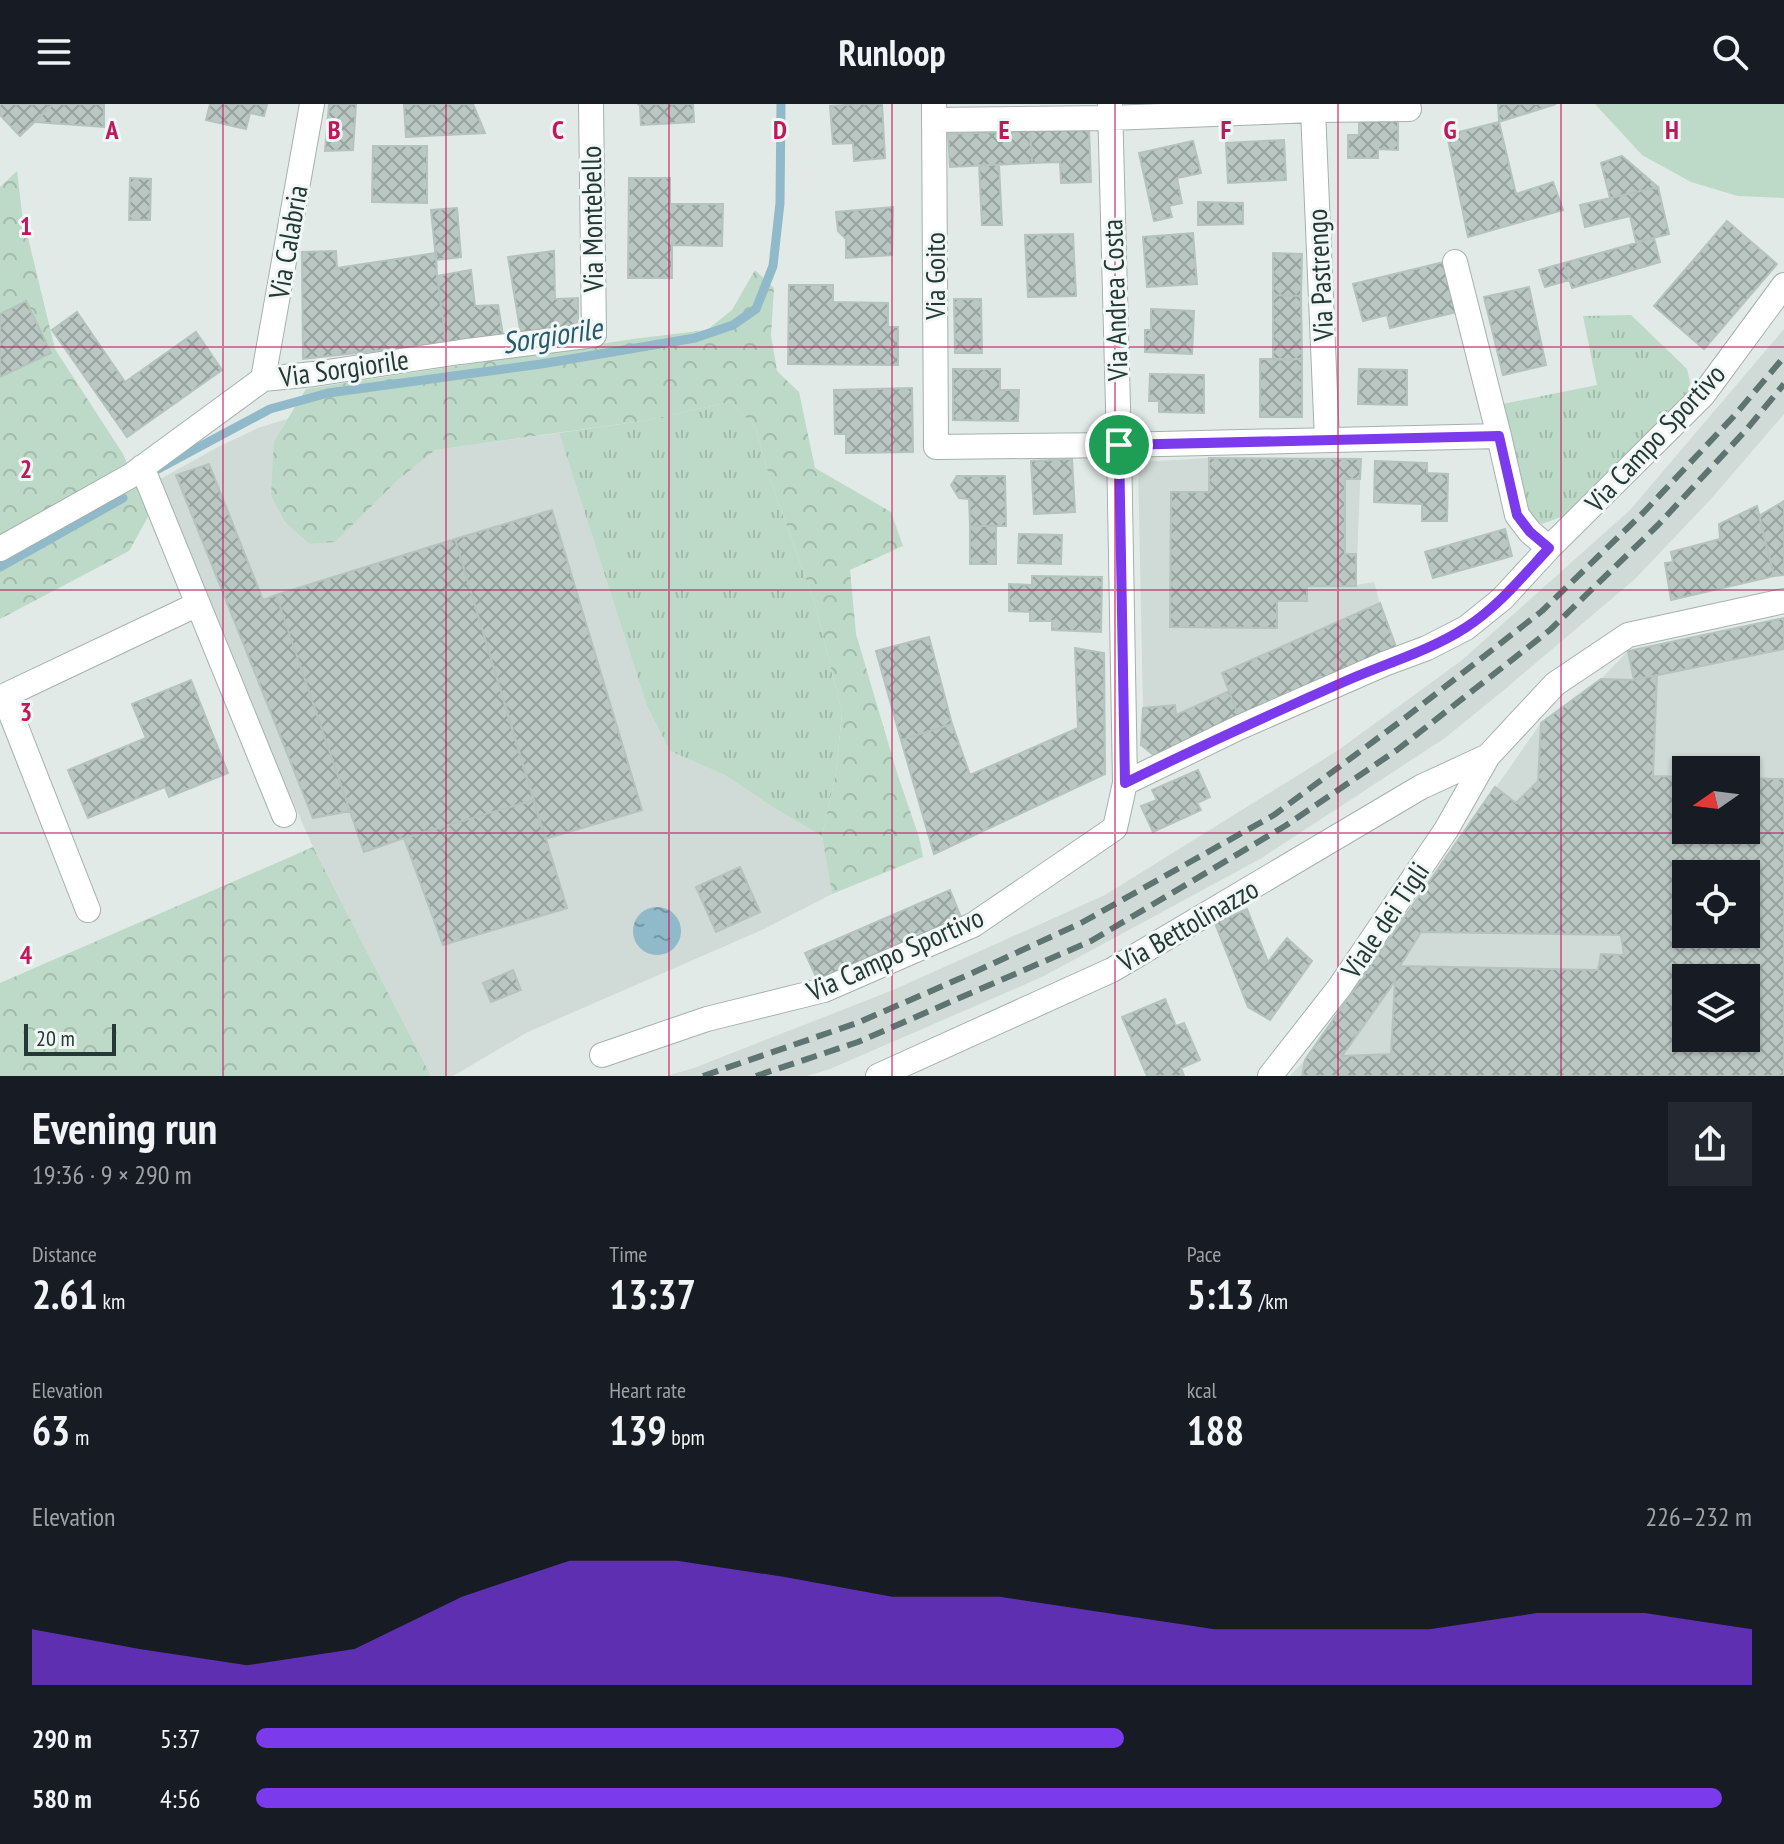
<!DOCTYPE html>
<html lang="en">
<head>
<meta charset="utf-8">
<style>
	:root { --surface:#171b24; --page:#242831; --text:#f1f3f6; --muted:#9ea1a6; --accent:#7c3aed }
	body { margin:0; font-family:"PT Sans Narrow",sans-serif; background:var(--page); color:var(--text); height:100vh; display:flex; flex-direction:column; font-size:30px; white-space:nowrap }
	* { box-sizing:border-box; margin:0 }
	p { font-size:26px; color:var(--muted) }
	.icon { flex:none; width:44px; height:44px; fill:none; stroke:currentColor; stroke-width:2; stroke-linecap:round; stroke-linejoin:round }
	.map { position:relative; height:972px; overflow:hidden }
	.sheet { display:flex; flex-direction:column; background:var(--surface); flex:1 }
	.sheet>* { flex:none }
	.needle { width:52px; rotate:256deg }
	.tools { position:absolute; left:1672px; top:652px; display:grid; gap:16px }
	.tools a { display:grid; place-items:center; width:88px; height:88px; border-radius:0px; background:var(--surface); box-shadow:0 2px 6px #0004; font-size:40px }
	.scale { position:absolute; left:24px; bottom:20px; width:92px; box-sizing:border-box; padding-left:8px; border:4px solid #243935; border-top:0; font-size:22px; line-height:28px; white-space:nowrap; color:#243935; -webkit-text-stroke:6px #f1f7f5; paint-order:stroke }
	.pin { position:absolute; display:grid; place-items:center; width:68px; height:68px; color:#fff; margin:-34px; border:4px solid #fff; border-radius:50%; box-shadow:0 2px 8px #0007 }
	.round { display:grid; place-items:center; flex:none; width:84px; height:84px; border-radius:0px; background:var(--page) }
	.overview { display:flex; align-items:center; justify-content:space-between; height:136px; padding:0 32px }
	h1 { font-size:44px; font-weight:800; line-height:60px }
	.metrics { display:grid; grid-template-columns:repeat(3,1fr); gap:12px; height:136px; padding:8px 32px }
	.metrics div { display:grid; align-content:center }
	.metrics b { font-size:40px; font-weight:800 }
	.metrics small { font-size:22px; font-weight:400 }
	.metrics p { font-size:22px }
	.chart { height:224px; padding:16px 32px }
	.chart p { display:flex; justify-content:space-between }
	.chart svg { width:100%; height:144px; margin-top:8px; fill:var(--accent); opacity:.7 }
	ul { padding:0 32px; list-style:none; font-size:26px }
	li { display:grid; grid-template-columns:128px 96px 1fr; align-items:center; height:60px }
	li i { height:20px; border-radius:10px; background:var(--accent) }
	header { display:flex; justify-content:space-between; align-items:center; height:104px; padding:0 32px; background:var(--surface); font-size:36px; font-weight:800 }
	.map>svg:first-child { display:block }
	.built { fill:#d0dad6; fill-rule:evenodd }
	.grass { fill:url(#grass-tufts) }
	.forest { fill:url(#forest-crowns) }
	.garden { fill:#bdd9c7 }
	.water { fill:url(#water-ripples) }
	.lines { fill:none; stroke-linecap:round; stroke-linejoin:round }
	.stream { stroke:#90b9c9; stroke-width:9 }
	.building { fill:url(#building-cross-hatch); stroke:#b5c3be; stroke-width:2; fill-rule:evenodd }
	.minor-casing { stroke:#a5b1ae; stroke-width:26 }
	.minor { stroke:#fff; stroke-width:24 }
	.rail { stroke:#5e7471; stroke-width:6; stroke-dasharray:16 8; stroke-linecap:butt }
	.route-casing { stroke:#fff; stroke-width:16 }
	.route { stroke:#7c3aed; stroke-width:10 }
	.grid { fill:none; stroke:#c2185b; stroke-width:2; stroke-opacity:0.55 }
	.labels { text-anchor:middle; stroke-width:6; stroke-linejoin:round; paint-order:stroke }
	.street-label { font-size:28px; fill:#243935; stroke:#f1f7f5 }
	.water-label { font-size:30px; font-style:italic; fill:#25596d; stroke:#f1f7f5 }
	.grid-label { font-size:26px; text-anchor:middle; font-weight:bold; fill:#c2185b; stroke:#f1f7f5; stroke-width:6; stroke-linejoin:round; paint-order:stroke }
</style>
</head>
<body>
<header><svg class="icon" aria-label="menu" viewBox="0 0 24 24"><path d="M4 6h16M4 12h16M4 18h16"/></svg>Runloop<svg class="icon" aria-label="search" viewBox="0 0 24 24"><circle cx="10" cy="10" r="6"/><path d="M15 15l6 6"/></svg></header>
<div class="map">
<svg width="1784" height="972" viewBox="0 0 1784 972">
	<defs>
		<pattern id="grass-tufts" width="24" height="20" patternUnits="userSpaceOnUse" patternTransform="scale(2)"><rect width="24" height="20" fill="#bdd9c7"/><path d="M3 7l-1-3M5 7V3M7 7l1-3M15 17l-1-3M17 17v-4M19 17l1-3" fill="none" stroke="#a2bbac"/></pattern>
		<pattern id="forest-crowns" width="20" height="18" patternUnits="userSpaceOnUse" patternTransform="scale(2)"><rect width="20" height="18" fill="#bdd9c7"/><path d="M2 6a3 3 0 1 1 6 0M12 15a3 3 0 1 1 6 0" fill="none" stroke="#a2bbac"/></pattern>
		<pattern id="water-ripples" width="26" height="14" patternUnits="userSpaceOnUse" patternTransform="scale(2)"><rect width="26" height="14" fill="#90b9c9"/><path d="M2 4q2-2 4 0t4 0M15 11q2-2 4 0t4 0" fill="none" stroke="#7597a4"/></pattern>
		<pattern id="building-cross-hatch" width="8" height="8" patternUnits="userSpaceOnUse" patternTransform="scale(2)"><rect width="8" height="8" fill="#bac7c3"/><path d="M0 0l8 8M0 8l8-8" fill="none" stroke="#97a39f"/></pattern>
	</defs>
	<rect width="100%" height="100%" fill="#e1eae7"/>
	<!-- built -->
	<path class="built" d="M1784 225V310L1711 395 1635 475 1504 586 1445 634 1260 755 1042 873 830 965 807 972H666L694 964 893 886 1105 791 1337 647 1461 557 1630 406Z
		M287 315 274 337 310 440 334 438 398 376 435 346 559 329 647 602 670 647 725 671 771 702 822 732 832 790 764 825 528 928 453 972H431L313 743 153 379 218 343 258 324Z
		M1209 354 1361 355 1356 481 1374 478 1380 500 1160 656 1141 641 1143 604 1138 358Z
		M1784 514V972H1290L1305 956 1541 619 1601 575 1628 547ZM1686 666H1746V726H1686ZM1686 770H1746V830H1686ZM1686 874H1746V934H1686Z"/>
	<!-- grass -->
	<path class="grass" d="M1631 211 1687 265 1692 287 1564 412 1542 420 1528 413 1503 300 1597 281 1583 212Z
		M730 298 755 322 769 372 815 500 842 609 836 669 822 732 771 702 725 671 670 647 647 602 559 329 642 317Z"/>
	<!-- forest -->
	<path class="forest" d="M17 67 22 109 55 245 123 350 149 411 129 447 0 515V83Z
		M755 166 774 184 771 231 777 267 799 288 815 364 891 408 903 442 850 466 856 530 898 672 919 733 923 753 832 790 822 732 836 669 842 609 815 500 769 372 755 322 730 298 642 317 435 346 398 376 335 438 310 440 285 418 271 391 274 337 306 285 633 235 707 226 732 206Z
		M313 743 431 972H0V879Z"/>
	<!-- garden -->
	<path class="garden" d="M1595 0H1784V94L1738 92 1691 78 1642 51Z"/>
	<!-- water -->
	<path class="water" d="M633 827a24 24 0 1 1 48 0a24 24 0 1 1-48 0Z"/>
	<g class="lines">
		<!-- stream -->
		<path class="stream" d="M158 365 270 305 328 289 541 260 695 234 733 221 756 205 773 162 780 99 781 0
			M0 463 123 394"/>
	</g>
	<!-- building -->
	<path class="building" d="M0 0H53L20 32 0 11Z
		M53 0H104V23L34 18Z
		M210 0H267L264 12 250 9 246 25 206 16Z
		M329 0H356L353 46 325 47Z
		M404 0H473L485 29 406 33Z
		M638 0H693L694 18 641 21 640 2Z
		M861 0H882L885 54 854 57 853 39 833 40 830 2Z
		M1498 0H1556L1499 18Z
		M1359 17H1398V46L1378 45V54H1348V31H1359Z
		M1499 18 1516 90 1553 78 1563 106 1468 133 1447 31Z
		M1089 25 1091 78 1061 79 1060 58 1032 59 1030 27Z
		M1030 27 1032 59 950 63 948 30Z
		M1284 36 1286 76 1228 79 1226 39Z
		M1193 37 1201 69 1177 74 1182 99 1169 102 1172 113 1154 117 1139 49Z
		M373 42H427V99L372 98Z
		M1622 52 1658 83 1610 94 1601 59Z
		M979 61H999L1002 121H982Z
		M130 74 151 75 150 116H129Z
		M629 74H670V100H723L722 142 672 141V174H628Z
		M1658 83 1669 130 1636 138 1630 112 1585 123 1580 101Z
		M1198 98 1243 99V120L1198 121Z
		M893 103 892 151 846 154V135L838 127 836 108Z
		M457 104 461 153 436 156 431 106Z
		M1727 117 1777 160 1704 245 1654 202Z
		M1193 129 1197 180 1147 183 1143 133Z
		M1073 130 1076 192 1028 193 1025 131Z
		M1654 134 1660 158 1572 184 1564 159Z
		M336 147 337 164 436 149 437 172 446 239 303 255 302 148Z
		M554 147 555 195 578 194V222L521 231 508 153Z
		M1273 149 1302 150 1301 192 1273 191Z
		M1444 158 1457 208 1390 224 1387 211 1363 217 1353 180Z
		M1564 159 1569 176 1545 183 1539 166Z
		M471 166 475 202 498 201 503 231 446 239 437 172Z
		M789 181H833V198L888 199V223H898V261L788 260Z
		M1529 183 1546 261 1503 271 1484 193Z
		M1273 191 1301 192 1302 255 1273 256Z
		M954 195H981L982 249H955Z
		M26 197 51 249 0 273V210Z
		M1151 205 1194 207 1192 250 1145 248V226H1151Z
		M77 208 125 278 196 228 222 266 127 333 52 226Z
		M1260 255H1302V313H1260Z
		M953 265H1000V286H1019L1018 317 953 316Z
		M1359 265 1407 266V301L1358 300Z
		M1150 270 1204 271V309L1159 308V297H1149Z
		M912 284 913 348 846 349V330H835L834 286Z
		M1209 354 1361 355 1360 375H1345V450H1356V482H1307V497H1277V524L1170 523 1171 388H1209Z
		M1072 355 1075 408 1034 410 1031 357Z
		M1375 357 1427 359V369L1448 370 1447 417H1422V400L1374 398Z
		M209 360 263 496 276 491 350 707 313 714 176 371Z
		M957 372H1005L1006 422H970L969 395 959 394 951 381Z
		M1784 397V471L1774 472 1759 412Z
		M1757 402 1774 472 1671 496 1665 459 1673 458 1671 448 1720 435 1719 420Z
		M552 406 642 706 545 735 455 435Z
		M970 422H996V460H970Z
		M1505 425 1512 452 1433 474 1425 448Z
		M1019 430 1062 431 1061 460 1018 459Z
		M455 435 534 696 404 734 364 748 276 491Z
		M1032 472 1102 473 1101 528 1052 526V517H1030V508L1009 507V480L1032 481Z
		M1380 499 1396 543 1240 616 1222 569Z
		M1784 514V545L1634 576 1628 547Z
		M929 533 952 620 901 636 876 547Z
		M1075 544 1104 549 1105 670 934 750 901 636 952 620 970 671 1078 624Z
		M1657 571 1653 672 1686 673V726H1746V674L1784 675V972H1302L1305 956 1495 683 1516 699 1538 677 1541 619 1601 575 1634 576ZM1686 770H1746V830H1686ZM1421 828 1621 831 1624 851 1601 850 1598 866 1400 862ZM1686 874H1746V934H1686ZM1395 877 1391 950 1342 952Z
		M191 576 228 669 169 693 165 683 88 714 68 666 146 634 132 600Z
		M1229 587 1240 616 1160 656 1141 641 1143 604 1175 601 1176 611Z
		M1198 666 1210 693 1197 699 1201 706 1153 728 1141 702 1157 696 1152 686Z
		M534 696 567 804 443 841 404 734Z
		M740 763 760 808 716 828 696 783Z
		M950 786 962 816 819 879 805 849Z
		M1247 805 1268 858 1287 834 1312 857 1270 916 1248 903 1215 819Z
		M513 866 521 886 491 898 483 879Z
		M1165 895 1176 922 1184 919 1200 956 1181 964 1184 972H1147L1122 913Z"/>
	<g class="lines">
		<defs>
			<path id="minor" d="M934 0 936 343 1119 341 1499 332
				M1313 6 1327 336
				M934 16 1110 14 1313 6 1409 5
				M1455 158 1499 332 1517 411 1530 428 1549 444
				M263 275 312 0
				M142 363 284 711
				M0 445 132 371 263 275 314 270 460 248 594 231 591 0
				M1125 679 1238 624 1384 560 1427 544 1466 524 1502 495 1549 444 1703 291 1784 181
				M88 806 4 592 198 500
				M602 951 707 915 824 886 973 821 1115 724 1125 679 1119 341 1110 0
				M878 972 1112 866 1421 683 1488 652
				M1270 972 1339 884 1446 726 1488 652 1555 580 1628 531 1784 497"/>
		</defs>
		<!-- minor casing -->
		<use href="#minor" class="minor-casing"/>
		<!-- minor -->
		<use href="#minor" class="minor"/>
		<!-- rail -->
		<path class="rail" d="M703 972 857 919 968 871 1081 819 1274 711 1401 617 1542 507 1644 408 1734 312 1784 253
			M756 972 858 938 1091 837 1285 722 1397 646 1550 526 1658 421 1747 325 1784 280"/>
	</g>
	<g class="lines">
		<defs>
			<path id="route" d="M1499 332 1517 411 1530 428 1549 444C1523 472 1498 503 1465 524 1429 547 1387 559 1348 576 1273 609 1199 643 1125 679L1119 341Z"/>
		</defs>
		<!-- route casing -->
		<use href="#route" class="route-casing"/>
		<!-- route -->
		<use href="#route" class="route"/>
	</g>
	<!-- grid -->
	<path class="grid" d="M223 0V972M446 0V972M669 0V972M892 0V972M1115 0V972M1338 0V972M1561 0V972M0 243H1784M0 486H1784M0 729H1784"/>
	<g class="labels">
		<!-- street labels -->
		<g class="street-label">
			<text transform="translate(592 115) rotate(-91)" y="10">Via Montebello</text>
			<text transform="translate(288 138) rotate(-80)" y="10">Via Calabria</text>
			<text transform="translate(1320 171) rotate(-93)" y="10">Via Pastrengo</text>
			<text transform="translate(935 172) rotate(-90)" y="10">Via Goito</text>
			<text transform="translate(1115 196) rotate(-92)" y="10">Via Andrea Costa</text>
			<text transform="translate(344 264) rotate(-8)" y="10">Via Sorgiorile</text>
			<text transform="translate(1655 334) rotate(-47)" y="10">Via Campo Sportivo</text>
			<text transform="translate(1385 816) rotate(-56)" y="10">Viale dei Tigli</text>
			<text transform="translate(1188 821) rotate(-30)" y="10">Via Bettolinazzo</text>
			<text transform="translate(895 850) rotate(-24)" y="10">Via Campo Sportivo</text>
		</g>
		<!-- water labels -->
		<g class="water-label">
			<text transform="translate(552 232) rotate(-9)" y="10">Sorgiorile</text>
		</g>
	</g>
	<g class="grid-label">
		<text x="112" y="35">A</text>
		<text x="334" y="35">B</text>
		<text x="558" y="35">C</text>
		<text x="780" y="35">D</text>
		<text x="1004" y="35">E</text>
		<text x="1226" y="35">F</text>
		<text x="1450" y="35">G</text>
		<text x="1672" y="35">H</text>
		<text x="26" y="131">1</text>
		<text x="26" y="374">2</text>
		<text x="26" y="617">3</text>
		<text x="26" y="860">4</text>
	</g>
</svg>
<div class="tools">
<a><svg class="needle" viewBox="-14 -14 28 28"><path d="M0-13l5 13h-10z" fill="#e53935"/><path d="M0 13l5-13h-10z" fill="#9ea1a6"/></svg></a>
<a><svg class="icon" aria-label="locate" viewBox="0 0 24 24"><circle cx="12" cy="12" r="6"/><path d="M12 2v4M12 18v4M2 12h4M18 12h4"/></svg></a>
<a><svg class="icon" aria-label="layers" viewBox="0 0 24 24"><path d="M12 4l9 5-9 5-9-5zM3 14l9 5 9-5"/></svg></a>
</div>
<div class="scale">20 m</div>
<div class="pin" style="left:1119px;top:341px;background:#1e9e55"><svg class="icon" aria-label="arrive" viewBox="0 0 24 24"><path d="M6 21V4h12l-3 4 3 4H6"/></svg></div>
</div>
<section class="sheet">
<div class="overview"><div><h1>Evening run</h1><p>19:36 · 9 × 290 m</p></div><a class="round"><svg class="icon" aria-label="share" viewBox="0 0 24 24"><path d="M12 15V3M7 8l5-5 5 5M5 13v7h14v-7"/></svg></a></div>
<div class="metrics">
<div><p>Distance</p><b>2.61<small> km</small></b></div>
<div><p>Time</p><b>13:37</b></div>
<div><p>Pace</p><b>5:13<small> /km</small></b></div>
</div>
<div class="metrics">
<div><p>Elevation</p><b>63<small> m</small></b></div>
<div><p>Heart rate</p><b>139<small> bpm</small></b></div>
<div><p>kcal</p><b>188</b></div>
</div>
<div class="chart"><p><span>Elevation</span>226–232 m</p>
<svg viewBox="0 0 160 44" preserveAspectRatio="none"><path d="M0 44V27L10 33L20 38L30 33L40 17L50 6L60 6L70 11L80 17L90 17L100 22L110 27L120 27L130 27L140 22L150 22L160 27V44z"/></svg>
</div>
<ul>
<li><b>290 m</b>5:37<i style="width:58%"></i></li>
<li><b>580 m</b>4:56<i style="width:98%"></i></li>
</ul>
</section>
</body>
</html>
